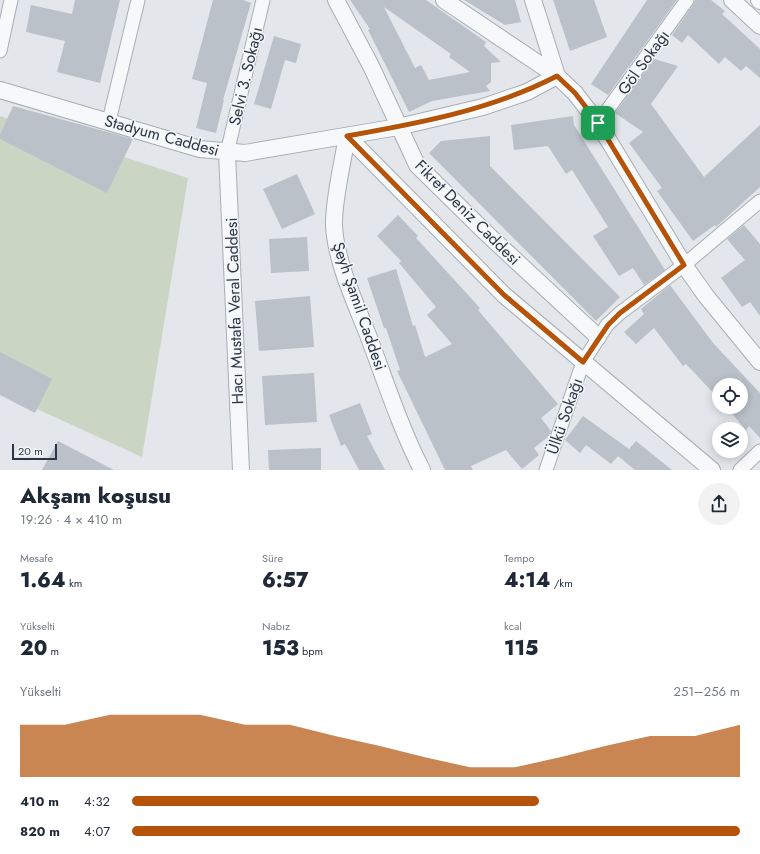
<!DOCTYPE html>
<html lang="tr">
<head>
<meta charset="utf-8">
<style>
	:root { --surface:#fff; --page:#f2f2f3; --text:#1f2937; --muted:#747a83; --accent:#b45309 }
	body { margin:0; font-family:Jost,sans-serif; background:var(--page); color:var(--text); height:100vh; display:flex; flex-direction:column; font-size:15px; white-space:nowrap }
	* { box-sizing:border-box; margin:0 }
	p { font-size:13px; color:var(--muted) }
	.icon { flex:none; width:22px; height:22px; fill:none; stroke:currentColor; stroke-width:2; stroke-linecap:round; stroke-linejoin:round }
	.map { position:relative; height:470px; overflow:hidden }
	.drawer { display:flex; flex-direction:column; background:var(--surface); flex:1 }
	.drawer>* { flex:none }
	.buttons { position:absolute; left:712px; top:378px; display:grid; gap:8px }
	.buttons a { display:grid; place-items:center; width:36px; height:36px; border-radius:50%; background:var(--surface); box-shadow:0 2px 10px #0003; font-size:20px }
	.scale { position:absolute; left:12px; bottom:10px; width:45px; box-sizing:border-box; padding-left:4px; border:2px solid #2b3644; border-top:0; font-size:11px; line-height:14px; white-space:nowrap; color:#2b3644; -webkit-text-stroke:3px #f3f6f8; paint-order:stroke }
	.pin { position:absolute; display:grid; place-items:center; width:34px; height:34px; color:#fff; margin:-17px; border-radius:8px; box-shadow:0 2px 6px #0006 }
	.round { display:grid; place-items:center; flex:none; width:42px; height:42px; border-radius:21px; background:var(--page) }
	.summary { display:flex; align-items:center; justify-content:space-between; height:68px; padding:0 20px }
	h1 { font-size:22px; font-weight:800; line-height:30px }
	.figures { display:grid; grid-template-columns:repeat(3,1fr); gap:6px; height:68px; padding:4px 20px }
	.figures div { display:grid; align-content:center }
	.figures b { font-size:20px; font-weight:800 }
	.figures small { font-size:11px; font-weight:400 }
	.figures p { font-size:11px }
	.chart { height:112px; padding:8px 20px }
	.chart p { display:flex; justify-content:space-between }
	.chart svg { width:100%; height:72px; margin-top:4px; fill:var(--accent); opacity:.7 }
	ul { padding:0 20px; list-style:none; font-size:13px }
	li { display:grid; grid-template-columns:64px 48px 1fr; align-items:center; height:30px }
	li i { height:10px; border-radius:5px; background:var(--accent) }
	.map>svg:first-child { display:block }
	.green { fill:#cad5c4 }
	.building { fill:#bac1c9; fill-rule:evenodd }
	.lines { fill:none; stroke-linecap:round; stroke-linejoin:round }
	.minor-casing { stroke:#a8aeb6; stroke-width:15 }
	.tertiary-casing { stroke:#a8aeb6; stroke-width:18 }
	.minor { stroke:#f6f8f9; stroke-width:13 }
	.tertiary { stroke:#f6f8f9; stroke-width:16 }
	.route-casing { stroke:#fff; stroke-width:8 }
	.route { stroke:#b45309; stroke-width:5 }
	.labels { text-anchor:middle; stroke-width:3; stroke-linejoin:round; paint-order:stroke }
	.street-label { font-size:16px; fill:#2b3644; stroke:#f3f6f8 }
</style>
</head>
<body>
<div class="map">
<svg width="760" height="470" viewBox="0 0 760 470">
	<rect width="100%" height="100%" fill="#e3e7eb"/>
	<!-- green -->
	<path class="green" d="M0 116 188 178 142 457 0 392Z"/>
	<!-- building -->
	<path class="building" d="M75 0H120L100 83 57 72 65 41 26 32 31 5 72 14Z
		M213 0H243L251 3 223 100H224L216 133 196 128 207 83 192 79Z
		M350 0H426L486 42 484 46 501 62 491 63V82L486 86 490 91 432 101 409 112 368 30 370 29ZM384 7 451 54 449 57 470 72 429 80 421 65 415 68Z
		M464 0H515L521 22 505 25Z
		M553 0H594L607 37 570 51Z
		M647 0H677L608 95 591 84Z
		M695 0H711L725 11 722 14 760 49V78L746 66 741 71 725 57 719 64 688 35 682 43 672 35 693 5Z
		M274 36 301 44 296 63 285 60 271 109 254 104Z
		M654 59 678 66 651 104 704 177 760 125V187L716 227 715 225 693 241 657 191 662 188 629 143 643 132 615 113Z
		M13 106 133 139 107 193 0 139V135Z
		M573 116 574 125 665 270 644 285 633 268 619 276 593 236 608 227 572 170 566 174 548 146 514 150 511 125Z
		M490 136V166L620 297 596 321 429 153 441 141Z
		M297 174 315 214 282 229 263 189Z
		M398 215 418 236 416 238 480 308 478 310 558 404 541 418 551 431 549 436 534 448 539 455 522 469 506 450 471 466 473 470H445L397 371 400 370 386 328H384L367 278 396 269 413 326 415 325 425 357 452 344 427 315 436 307 399 263 401 261 377 236Z
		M744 225 760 244V316L750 302 742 307 721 278 745 260 727 239Z
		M307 237 309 271 271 273 269 239Z
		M670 285 713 343 760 393V438L749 426 746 430 726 407H741V385H719V399L686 364 683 366 654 328 636 344 624 332 644 314 641 309Z
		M310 296 314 347 259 351 255 301Z
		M0 352 52 379 35 413 0 395Z
		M314 373 317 422 265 425 262 376Z
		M360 403 372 434 367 436 385 470H359L345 444 341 446 329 415Z
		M583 416 629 449 636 441 672 470H635L618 456 611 464 586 445 580 453 565 440Z
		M58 441 114 470H42Z
		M321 448V470H269L268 450Z"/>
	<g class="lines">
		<defs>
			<path id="minor" d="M0 51 11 0
				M109 121 138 0
				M598 123 687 0
				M227 153 263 0
				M546 470 583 362 607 325 620 313 684 265 760 201
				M740 470 760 451"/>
			<path id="tertiary" d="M336 0 371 66 417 165 485 232 598 337
				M444 0 557 76 575 93 598 123 684 265 706 296 760 362
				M533 0 557 76
				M732 0 760 26
				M759 0 760 1
				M0 90 200 149 245 153 398 127 483 107 527 92 557 76
				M347 136 504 295 712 470
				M347 136C343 161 333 202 334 226 336 262 355 302 368 335 385 380 400 427 422 470
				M227 153 241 470"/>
		</defs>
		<!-- minor casing -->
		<use href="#minor" class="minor-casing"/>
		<!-- tertiary casing -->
		<use href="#tertiary" class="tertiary-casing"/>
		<!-- minor -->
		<use href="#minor" class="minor"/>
		<!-- tertiary -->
		<use href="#tertiary" class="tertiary"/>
	</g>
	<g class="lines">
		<defs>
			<path id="route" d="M557 76 575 93 598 123 684 265 620 313 608 325 583 362 504 295 347 136C420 123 491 110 557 76Z"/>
		</defs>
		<!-- route casing -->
		<use href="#route" class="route-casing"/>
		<!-- route -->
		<use href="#route" class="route"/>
	</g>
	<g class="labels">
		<!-- street labels -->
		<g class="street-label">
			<text transform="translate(643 62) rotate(-54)" y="6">Göl Sokağı</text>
			<text transform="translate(245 76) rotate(-77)" y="6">Selvi 3. Sokağı</text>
			<text transform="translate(162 135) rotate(15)" y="6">Stadyum Caddesi</text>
			<text transform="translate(468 212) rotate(45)" y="6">Fikret Deniz Caddesi</text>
			<text transform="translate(360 306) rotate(71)" y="6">Şeyh Şamil Caddesi</text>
			<text transform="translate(234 311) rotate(-92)" y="6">Hacı Mustafa Veral Caddesi</text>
			<text transform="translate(564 416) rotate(-71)" y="6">Ülkü Sokağı</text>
		</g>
	</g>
</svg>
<div class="buttons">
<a><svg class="icon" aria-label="locate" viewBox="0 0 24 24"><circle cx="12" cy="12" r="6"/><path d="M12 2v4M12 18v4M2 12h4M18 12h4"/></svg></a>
<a><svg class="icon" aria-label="layers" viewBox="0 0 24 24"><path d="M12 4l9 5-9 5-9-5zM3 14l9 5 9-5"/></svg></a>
</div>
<div class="scale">20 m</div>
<div class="pin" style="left:598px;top:123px;background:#1e9e55"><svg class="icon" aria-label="arrive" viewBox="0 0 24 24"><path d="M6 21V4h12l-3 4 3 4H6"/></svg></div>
</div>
<section class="drawer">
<div class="summary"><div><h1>Akşam koşusu</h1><p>19:26 · 4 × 410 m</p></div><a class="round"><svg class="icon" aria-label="share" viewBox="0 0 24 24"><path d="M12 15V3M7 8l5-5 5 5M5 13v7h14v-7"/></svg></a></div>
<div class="figures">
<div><p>Mesafe</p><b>1.64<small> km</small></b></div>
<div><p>Süre</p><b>6:57</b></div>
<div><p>Tempo</p><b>4:14<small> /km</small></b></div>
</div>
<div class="figures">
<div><p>Yükselti</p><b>20<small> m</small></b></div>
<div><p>Nabız</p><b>153<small> bpm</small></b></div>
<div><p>kcal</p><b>115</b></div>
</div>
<div class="chart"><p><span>Yükselti</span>251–256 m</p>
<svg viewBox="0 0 160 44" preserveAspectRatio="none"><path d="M0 44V12L10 12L20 6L30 6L40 6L50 12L60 12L70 19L80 25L90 32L100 38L110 38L120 32L130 25L140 19L150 19L160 12V44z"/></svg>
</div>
<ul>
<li><b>410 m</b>4:32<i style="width:67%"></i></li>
<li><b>820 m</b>4:07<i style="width:100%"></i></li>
</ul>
</section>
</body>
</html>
